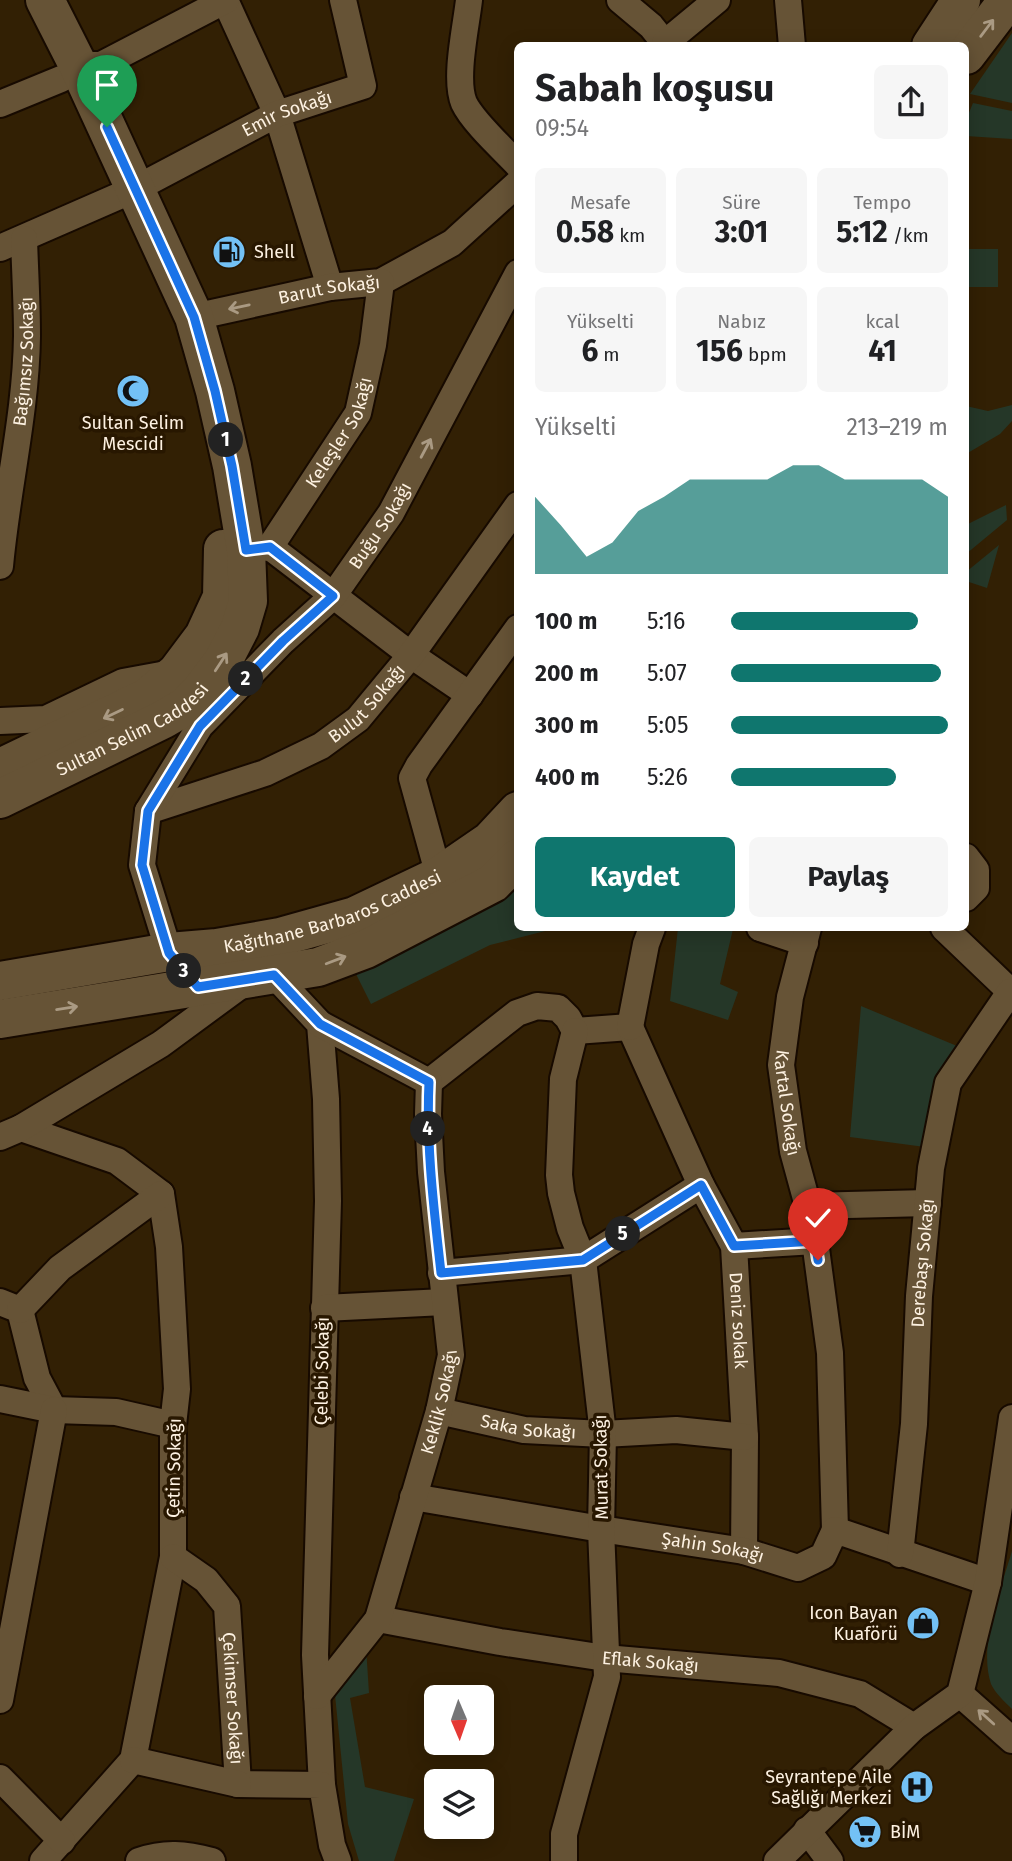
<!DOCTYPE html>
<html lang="tr">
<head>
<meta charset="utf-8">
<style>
	:root { --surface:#fff; --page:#f6f6f6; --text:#202124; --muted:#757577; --accent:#0f766e }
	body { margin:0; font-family:"Fira Sans",sans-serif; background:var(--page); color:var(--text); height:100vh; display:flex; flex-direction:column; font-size:26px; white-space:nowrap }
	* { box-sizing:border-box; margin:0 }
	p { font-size:23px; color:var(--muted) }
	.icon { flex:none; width:38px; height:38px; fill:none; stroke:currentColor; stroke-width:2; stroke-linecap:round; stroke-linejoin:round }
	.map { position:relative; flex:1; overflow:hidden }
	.sheet { position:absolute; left:514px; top:42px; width:455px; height:889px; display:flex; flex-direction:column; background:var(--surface); border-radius:10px; box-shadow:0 4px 18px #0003 }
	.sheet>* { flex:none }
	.needle { width:46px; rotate:178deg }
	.tools { position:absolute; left:424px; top:1685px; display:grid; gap:14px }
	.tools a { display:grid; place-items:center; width:70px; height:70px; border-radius:10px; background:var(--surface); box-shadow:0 4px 18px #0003; font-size:35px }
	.pin { position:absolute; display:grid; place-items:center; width:60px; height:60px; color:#fff; margin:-72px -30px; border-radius:50% 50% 50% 0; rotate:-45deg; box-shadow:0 0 7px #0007 }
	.pin .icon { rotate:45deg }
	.km { position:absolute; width:35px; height:35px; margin:-18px; border-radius:50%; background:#222; color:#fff; font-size:19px; line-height:35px; text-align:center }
	.round { display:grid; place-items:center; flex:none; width:74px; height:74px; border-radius:10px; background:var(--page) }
	.overview { display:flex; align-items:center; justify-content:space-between; height:119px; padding:0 21px }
	h1 { font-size:38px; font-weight:700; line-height:52px }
	.metrics { display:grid; grid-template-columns:repeat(3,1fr); gap:10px; height:119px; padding:7px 21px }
	.metrics div { display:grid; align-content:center; border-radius:10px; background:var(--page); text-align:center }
	.metrics b { font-size:30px; font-weight:700 }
	.metrics small { font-size:19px; font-weight:400 }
	.metrics p { font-size:19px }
	.chart { height:196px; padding:14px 21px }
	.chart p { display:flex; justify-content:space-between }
	.chart svg { width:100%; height:126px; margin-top:7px; fill:var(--accent); opacity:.7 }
	.cta { display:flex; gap:14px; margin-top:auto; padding:14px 21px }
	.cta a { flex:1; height:80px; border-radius:10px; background:var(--accent); color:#fff; font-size:28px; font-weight:700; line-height:80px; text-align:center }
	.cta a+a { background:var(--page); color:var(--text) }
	ul { padding:0 21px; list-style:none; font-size:23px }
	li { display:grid; grid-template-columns:112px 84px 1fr; align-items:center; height:52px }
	li i { height:18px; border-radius:9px; background:var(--accent) }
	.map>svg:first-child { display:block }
	.green { fill:#253728 }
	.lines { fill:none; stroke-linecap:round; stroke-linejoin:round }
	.minor-casing { stroke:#170a00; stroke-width:30 }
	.secondary-casing { stroke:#170a00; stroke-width:42 }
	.minor { stroke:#665336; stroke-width:26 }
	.secondary { stroke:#665336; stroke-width:38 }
	.oneway { stroke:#aa9a83 }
	.route-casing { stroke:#fff; stroke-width:14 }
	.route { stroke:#1a73e8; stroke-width:9 }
	.labels { text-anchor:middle; stroke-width:7; stroke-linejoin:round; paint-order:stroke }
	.street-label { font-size:18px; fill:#fdf1e1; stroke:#281700 }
	.poi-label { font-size:18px; fill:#fdf1e1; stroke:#281700; text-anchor:start }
</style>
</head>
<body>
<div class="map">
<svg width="1012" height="1861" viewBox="0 0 1012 1861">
	<rect width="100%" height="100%" fill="#322004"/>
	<!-- green -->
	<path class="green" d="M1012 33V103L970 94Z
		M973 103 1012 111V139L966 136V120Z
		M966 249H998V287H966Z
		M1012 405V421L1000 434 966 454V406L988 411Z
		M1006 505 1007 520 966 554V525Z
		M999 545 987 588 966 581V572Z
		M518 876V928H557L490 945 371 1004 351 964Z
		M678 928 733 929 720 984 738 992 728 1020 670 1001Z
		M861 1006 957 1046 934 1093 925 1147 850 1137Z
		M1012 1551V1709C1005 1702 995 1693 991 1684 978 1646 1001 1588 1012 1551Z
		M366 1647 369 1693 350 1698 365 1787 414 1799 394 1861H359L348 1824 334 1685Z"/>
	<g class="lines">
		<defs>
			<g id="minor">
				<path d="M225 0 277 114 330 287"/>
				<path d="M469 0C466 27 454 79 464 103 473 122 503 149 518 165"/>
				<path d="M620 0 651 26 667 46"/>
				<path d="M788 0 792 46"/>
				<path d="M665 43 717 0"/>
				<path d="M78 65H101L226 0"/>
				<path d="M0 104 61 79"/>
				<path id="s1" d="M135 189 277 114 363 86 343 0"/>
				<path d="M0 248 119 196"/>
				<path id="s2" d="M194 317 330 287 381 282 452 243 518 183"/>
				<path d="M270 547 411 655 470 695"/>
				<path id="s3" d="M246 550 270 547 358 413 373 345 381 282"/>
				<path id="s4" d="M0 566C7 489 26 413 27 336 27 304 25 271 24 239"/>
				<path d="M0 721 46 719 123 682 172 673"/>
				<path id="s5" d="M148 811 265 773 321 746 358 719 411 655 518 505"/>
				<path d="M966 857 976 870V888L966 898"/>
				<path d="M439 876 412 778 419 765 518 628"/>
				<path d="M760 928 805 943"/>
				<path id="s6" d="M808 928 790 997 781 1065 793 1151 808 1206 815 1241 830 1353 835 1530"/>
				<path d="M944 928 1012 993"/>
				<path id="s7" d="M169 952 142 865 148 811 200 726 283 641 333 596 391 513 518 273"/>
				<path d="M274 975 320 1024 326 1099 328 1201 315 1655 322 1785"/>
				<path d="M320 1024 429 1082 517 1013 537 1006 558 1008 568 1018 575 1031 630 1027"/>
				<path id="s8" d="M630 1027 701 1185 734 1246 745 1437 744 1551"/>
				<path d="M630 1027 646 944 652 928"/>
				<path d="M21 1128 117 1161 161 1194 169 1247 177 1389 173 1425V1557L133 1760 43 1861"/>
				<path d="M0 1137 21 1128 161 1044 248 980"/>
				<path d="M808 1206 928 1203"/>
				<path d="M734 1246 815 1241"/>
				<path d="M441 1273 583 1260 701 1185"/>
				<path d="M0 1302 20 1310 37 1378 54 1410"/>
				<path d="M324 1308 444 1302"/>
				<path d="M20 1310 60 1268 161 1194"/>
				<path d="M0 1399 54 1410 116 1412 173 1425"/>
				<path id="s9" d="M439 1411 524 1430 603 1434 676 1430 745 1437"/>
				<path id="s10" d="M413 1497 601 1529 744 1551 798 1568 823 1556 835 1530 988 1582"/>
				<path id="s11" d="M900 1554 914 1424 919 1296 931 1168 948 1083 1010 992"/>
				<path id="s12" d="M173 1557 206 1580 227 1606 238 1784 322 1785 332 1845 338 1861"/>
				<path id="s13" d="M378 1619 500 1642 605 1658 779 1673 860 1694 914 1727"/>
				<path d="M960 1694 1012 1740"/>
				<path id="s14" d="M317 1696 378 1619 439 1411 451 1355 431 1172 428 1114 429 1082"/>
				<path d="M0 1700 54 1410"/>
				<path d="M133 1760 238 1784"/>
				<path d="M0 1778 62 1841"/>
				<path d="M807 1830 830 1861"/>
				<path d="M139 1861C165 1852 185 1854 212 1861"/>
				<path d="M564 1861V1834L607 1677 601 1529 603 1434 583 1260 570 1228 561 1193 559 1175 563 1079 575 1031"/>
				<path d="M777 1861 914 1727 960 1694 988 1582 1012 1418"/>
			</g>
			<g id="secondary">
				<path d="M931 46 961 0"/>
				<path d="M966 55 1008 0"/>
				<path d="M0 768 146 698 177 672 204 636 222 597 223 549"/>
				<path id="s15" d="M0 799 164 719 186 706 202 689 223 661 240 628 248 601 246 550 232 466 215 391 194 317 78 65 45 0"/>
				<path id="s16" d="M0 981 169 952 217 948 280 937 355 916 439 876 490 841 518 811"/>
				<path d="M0 1019 318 967 366 949 493 883 518 858"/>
			</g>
		</defs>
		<!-- minor casing -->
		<use href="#minor" class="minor-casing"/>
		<!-- secondary casing -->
		<use href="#secondary" class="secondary-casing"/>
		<!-- minor -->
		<use href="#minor" class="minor"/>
		<!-- secondary -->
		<use href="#secondary" class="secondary"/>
	</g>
	<!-- one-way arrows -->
	<defs><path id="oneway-shaft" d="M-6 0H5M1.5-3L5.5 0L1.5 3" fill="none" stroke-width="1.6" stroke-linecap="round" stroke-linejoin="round" transform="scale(1.75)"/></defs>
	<g class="oneway">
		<use href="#oneway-shaft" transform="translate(987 28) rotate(-53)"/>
		<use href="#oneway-shaft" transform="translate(239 307) rotate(168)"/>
		<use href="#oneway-shaft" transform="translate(426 448) rotate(-62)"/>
		<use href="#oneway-shaft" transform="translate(221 662) rotate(-57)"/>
		<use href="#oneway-shaft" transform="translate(113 714) rotate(154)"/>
		<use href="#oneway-shaft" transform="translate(336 960) rotate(-21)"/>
		<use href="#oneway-shaft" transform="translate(67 1008) rotate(-9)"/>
		<use href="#oneway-shaft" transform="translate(986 1717) rotate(-138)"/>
	</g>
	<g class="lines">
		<defs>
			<path id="route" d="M107 127 194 317 215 391 232 466 246 550 270 547 333 596 283 641 200 726 148 811 142 865 169 953 198 987 274 975 320 1024 429 1082C426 1146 434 1209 441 1273L583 1260 701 1185 734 1246 815 1241 818 1260"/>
		</defs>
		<!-- route casing -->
		<use href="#route" class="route-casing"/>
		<!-- route -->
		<use href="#route" class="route"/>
	</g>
	<!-- icons -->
	<defs>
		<symbol id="fuel-disc" viewBox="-11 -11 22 22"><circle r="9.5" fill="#73c1f5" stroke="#281700"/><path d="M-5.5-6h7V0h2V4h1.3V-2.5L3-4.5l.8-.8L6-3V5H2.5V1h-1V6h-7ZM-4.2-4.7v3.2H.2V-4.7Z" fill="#111"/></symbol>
		<symbol id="mosque-disc" viewBox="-11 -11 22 22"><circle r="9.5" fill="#73c1f5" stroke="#281700"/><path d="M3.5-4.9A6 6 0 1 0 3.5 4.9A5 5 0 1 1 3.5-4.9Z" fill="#111"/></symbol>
		<symbol id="shop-disc" viewBox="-11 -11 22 22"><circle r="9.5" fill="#73c1f5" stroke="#281700"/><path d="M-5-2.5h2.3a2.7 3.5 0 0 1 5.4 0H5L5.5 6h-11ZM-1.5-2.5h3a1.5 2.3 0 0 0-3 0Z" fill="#111"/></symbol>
		<symbol id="hospital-disc" viewBox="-11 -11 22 22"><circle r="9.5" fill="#73c1f5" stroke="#281700"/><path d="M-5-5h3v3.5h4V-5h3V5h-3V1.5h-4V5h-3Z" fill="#111"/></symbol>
		<symbol id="supermarket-disc" viewBox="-11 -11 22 22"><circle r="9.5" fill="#73c1f5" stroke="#281700"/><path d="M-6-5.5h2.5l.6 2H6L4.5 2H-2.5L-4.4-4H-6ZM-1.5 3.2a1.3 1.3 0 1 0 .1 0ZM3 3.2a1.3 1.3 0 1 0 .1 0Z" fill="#111"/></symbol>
	</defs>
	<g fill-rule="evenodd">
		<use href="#fuel-disc" x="210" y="233" width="38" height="38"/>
		<use href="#mosque-disc" x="114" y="372" width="38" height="38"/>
		<use href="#shop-disc" x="904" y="1604" width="38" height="38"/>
		<use href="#hospital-disc" x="898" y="1768" width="38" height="38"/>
		<use href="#supermarket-disc" x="846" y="1813" width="38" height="38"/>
	</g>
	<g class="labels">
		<!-- street labels -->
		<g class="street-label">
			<text dy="6" stroke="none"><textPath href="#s1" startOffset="170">Emir Sokağı</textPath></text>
			<text dy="6" stroke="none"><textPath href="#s2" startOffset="138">Barut Sokağı</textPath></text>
			<text dy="6" stroke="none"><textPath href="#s4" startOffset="206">Bağımsız Sokağı</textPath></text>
			<text dy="6" stroke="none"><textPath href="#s3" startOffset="159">Keleşler Sokağı</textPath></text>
			<text dy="6" stroke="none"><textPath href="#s7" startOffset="516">Buğu Sokağı</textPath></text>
			<text dy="6" stroke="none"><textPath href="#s5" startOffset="248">Bulut Sokağı</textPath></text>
			<text dy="6" stroke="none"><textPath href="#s15" startOffset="150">Sultan Selim Caddesi</textPath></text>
			<text dy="6" stroke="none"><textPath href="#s16" startOffset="341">Kağıthane Barbaros Caddesi</textPath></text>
			<text dy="6" stroke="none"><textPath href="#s6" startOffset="178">Kartal Sokağı</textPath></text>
			<text dy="6" stroke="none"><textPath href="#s11" startOffset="292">Derebaşı Sokağı</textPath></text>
			<text dy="6" stroke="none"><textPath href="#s8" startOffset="317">Deniz sokak</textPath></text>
			<text transform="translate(322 1371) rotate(-89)" y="6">Çelebi Sokağı</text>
			<text dy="6" stroke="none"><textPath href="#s14" startOffset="324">Keklik Sokağı</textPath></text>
			<text dy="6" stroke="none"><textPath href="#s9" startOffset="91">Saka Sokağı</textPath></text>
			<text transform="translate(601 1467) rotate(-91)" y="6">Murat Sokağı</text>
			<text transform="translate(174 1468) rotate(-89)" y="6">Çetin Sokağı</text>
			<text dy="6" stroke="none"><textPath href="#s10" startOffset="304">Şahin Sokağı</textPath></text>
			<text dy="6" stroke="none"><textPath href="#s13" startOffset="276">Eflak Sokağı</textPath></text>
			<text dy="6" stroke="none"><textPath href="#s12" startOffset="166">Çekimser Sokağı</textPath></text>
		</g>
		<!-- poi labels -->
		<g class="poi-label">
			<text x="254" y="258">Shell</text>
			<text x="133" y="429" text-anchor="middle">Sultan Selim<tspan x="133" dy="21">Mescidi</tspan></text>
			<text x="898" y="1619" text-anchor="end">Icon Bayan<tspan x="898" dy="21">Kuaförü</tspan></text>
			<text x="892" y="1783" text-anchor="end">Seyrantepe Aile<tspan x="892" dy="21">Sağlığı Merkezi</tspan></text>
			<text x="890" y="1838">BİM</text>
		</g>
	</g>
</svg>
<div class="tools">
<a><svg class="needle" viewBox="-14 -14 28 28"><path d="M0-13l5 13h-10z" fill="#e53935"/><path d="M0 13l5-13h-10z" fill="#757577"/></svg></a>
<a><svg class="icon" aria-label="layers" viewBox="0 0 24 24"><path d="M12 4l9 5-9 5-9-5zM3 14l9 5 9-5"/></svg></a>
</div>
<div class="pin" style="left:107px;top:127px;background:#1e9e55"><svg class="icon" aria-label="arrive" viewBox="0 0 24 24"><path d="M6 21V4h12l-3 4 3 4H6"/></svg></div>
<div class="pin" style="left:818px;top:1260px;background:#d93025"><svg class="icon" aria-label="check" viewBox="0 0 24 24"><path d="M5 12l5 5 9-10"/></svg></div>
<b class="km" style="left:226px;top:440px">1</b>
<b class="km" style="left:246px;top:679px">2</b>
<b class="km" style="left:184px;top:971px">3</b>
<b class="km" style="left:428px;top:1129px">4</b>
<b class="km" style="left:623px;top:1234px">5</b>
<section class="sheet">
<div class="overview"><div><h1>Sabah koşusu</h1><p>09:54</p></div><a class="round"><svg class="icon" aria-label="share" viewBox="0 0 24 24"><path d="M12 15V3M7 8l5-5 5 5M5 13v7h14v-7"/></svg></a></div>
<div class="metrics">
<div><p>Mesafe</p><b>0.58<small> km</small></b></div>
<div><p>Süre</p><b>3:01</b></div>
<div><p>Tempo</p><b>5:12<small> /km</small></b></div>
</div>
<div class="metrics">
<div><p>Yükselti</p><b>6<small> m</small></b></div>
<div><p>Nabız</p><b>156<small> bpm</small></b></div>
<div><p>kcal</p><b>41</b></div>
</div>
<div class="chart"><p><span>Yükselti</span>213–219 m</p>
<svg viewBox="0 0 160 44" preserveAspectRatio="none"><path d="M0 44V17L10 27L20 38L30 33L40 22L50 17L60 11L70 11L80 11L90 11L100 6L110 6L120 11L130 11L140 11L150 11L160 17V44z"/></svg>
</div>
<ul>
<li><b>100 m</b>5:16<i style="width:86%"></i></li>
<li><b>200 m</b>5:07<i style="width:97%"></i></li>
<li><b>300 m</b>5:05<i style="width:100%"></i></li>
<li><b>400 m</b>5:26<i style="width:76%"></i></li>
</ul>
<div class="cta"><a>Kaydet</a><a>Paylaş</a></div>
</section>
</div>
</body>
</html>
